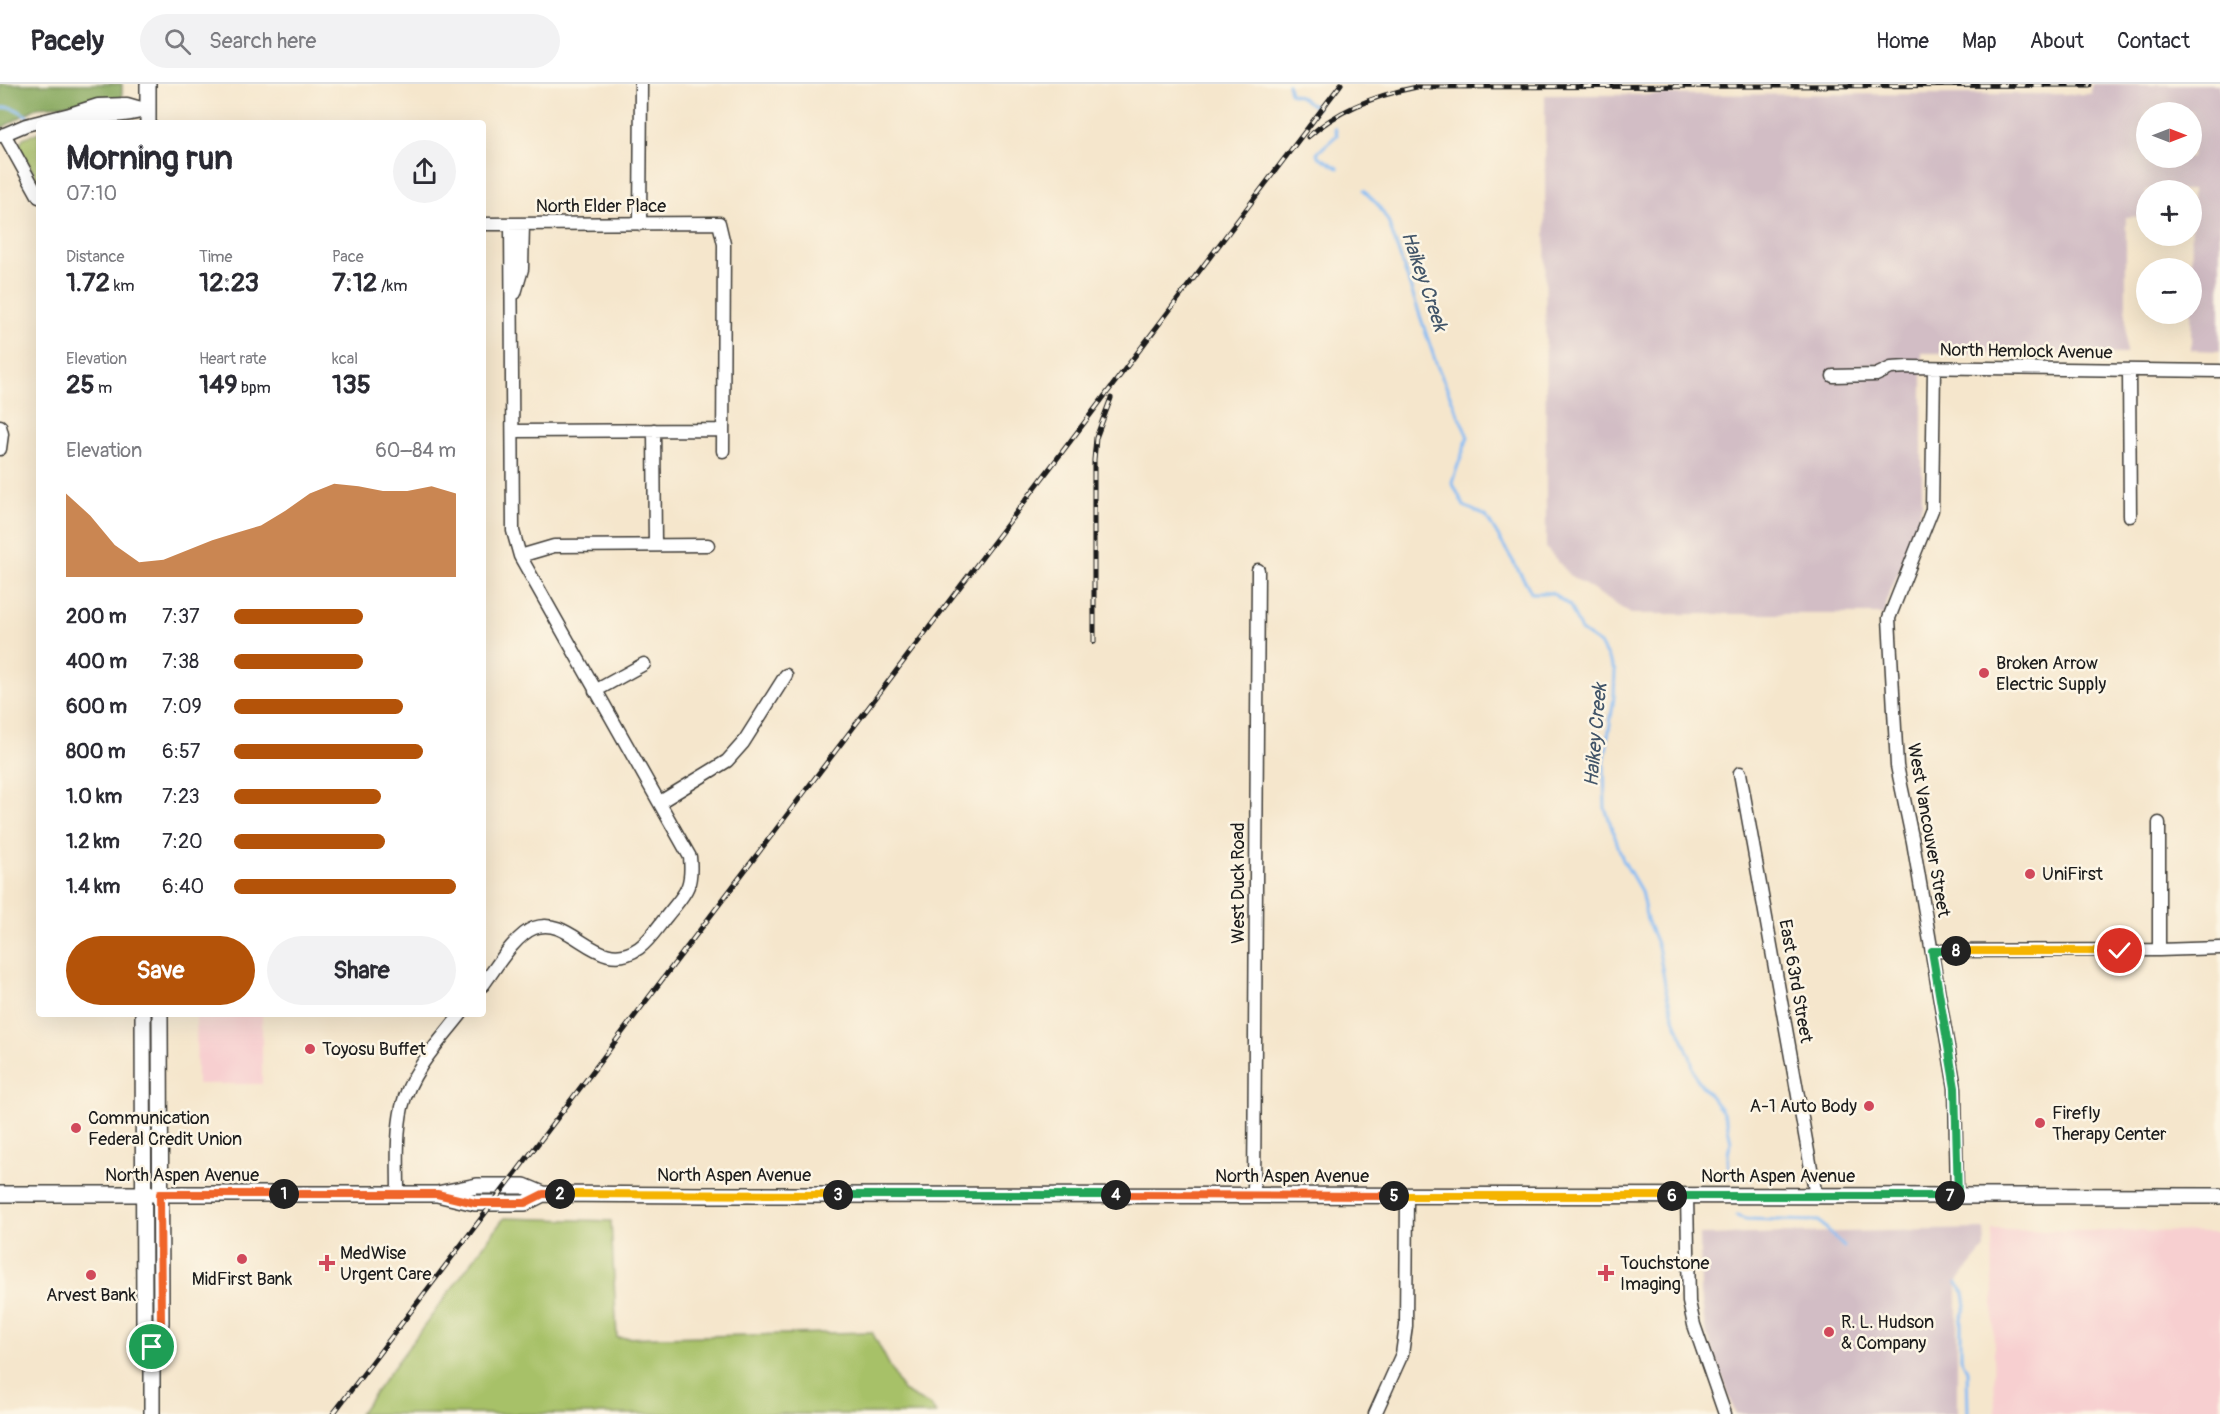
<!DOCTYPE html>
<html lang="en">
<head>
<meta charset="utf-8">
<style>
	:root { --surface:#fff; --page:#f2f2f3; --text:#2b2b33; --muted:#7c7c81; --line:#e1e1e2; --accent:#b45309 }
	body { margin:0; font-family:Pangolin,sans-serif; background:var(--page); color:var(--text); height:100vh; display:flex; flex-direction:column; font-size:22px; white-space:nowrap }
	* { box-sizing:border-box; margin:0 }
	p { font-size:20px; color:var(--muted) }
	.icon { flex:none; width:33px; height:33px; fill:none; stroke:currentColor; stroke-width:2; stroke-linecap:round; stroke-linejoin:round }
	.map { position:relative; flex:1; overflow:hidden }
	.sheet { position:absolute; left:36px; top:36px; width:450px; height:897px; display:flex; flex-direction:column; background:var(--surface); border-radius:6px; box-shadow:0 6px 24px #0002 }
	.sheet>* { flex:none }
	.needle { width:39px; rotate:90deg }
	.tools { position:absolute; left:2136px; top:18px; display:grid; gap:12px }
	.tools a { display:grid; place-items:center; width:66px; height:66px; border-radius:50%; background:var(--surface); box-shadow:0 6px 24px #0002; font-size:30px }
	.pin { position:absolute; display:grid; place-items:center; width:51px; height:51px; color:#fff; margin:-26px; border:3px solid #fff; border-radius:50%; box-shadow:0 2px 6px #0007 }
	.km { position:absolute; width:30px; height:30px; margin:-15px; border-radius:50%; background:#222; color:#fff; font-size:16px; line-height:30px; text-align:center }
	.round { display:grid; place-items:center; flex:none; width:63px; height:63px; border-radius:32px; background:var(--page) }
	.overview { display:flex; align-items:center; justify-content:space-between; height:102px; padding:0 30px }
	h1 { font-size:33px; font-weight:700; line-height:45px }
	.metrics { display:grid; grid-template-columns:repeat(3,1fr); gap:9px; height:102px; padding:6px 30px }
	.metrics div { display:grid; align-content:center }
	.metrics b { font-size:26px; font-weight:700 }
	.metrics small { font-size:16px; font-weight:400 }
	.metrics p { font-size:16px }
	.chart { height:168px; padding:12px 30px }
	.chart p { display:flex; justify-content:space-between }
	.chart svg { width:100%; height:108px; margin-top:6px; fill:var(--accent); opacity:.7 }
	.cta { display:flex; gap:12px; margin-top:auto; padding:12px 30px }
	.cta a { flex:1; height:69px; border-radius:36px; background:var(--accent); color:#fff; font-size:24px; font-weight:700; line-height:69px; text-align:center }
	.cta a+a { background:var(--page); color:var(--text) }
	ul { padding:0 30px; list-style:none; font-size:20px }
	li { display:grid; grid-template-columns:96px 72px 1fr; align-items:center; height:45px }
	li i { height:15px; border-radius:8px; background:var(--accent) }
	header { display:flex; align-items:center; gap:36px; box-sizing:border-box; height:84px; padding:0 30px; background:var(--surface); border-bottom:2px solid var(--line) }
	header strong { font-size:28px }
	nav { display:flex; gap:33px; margin-inline-start:auto; font-size:21px }
	.search { width:420px; height:54px; background:var(--page); display:flex; align-items:center; gap:15px; box-sizing:border-box; padding:0 21px; border-radius:33px; color:var(--muted); font-size:22px }
	.map>svg:first-child { display:block }
	.built { fill:#f7cfd0 }
	.industrial { fill:#d2bdc5; fill-rule:evenodd }
	.green { fill:#a7c168; stroke:#626e42; stroke-width:1.5 }
	.forest { fill:#85a75c; stroke:#50623c; stroke-width:1.5 }
	.lines { fill:none; stroke-linecap:round; stroke-linejoin:round }
	.stream { stroke:#85bbf4; stroke-width:3 }
	.minor-casing { stroke:#3d3a36; stroke-width:15 }
	.major-casing { stroke:#3d3a36; stroke-width:18 }
	.minor { stroke:#fff; stroke-width:12 }
	.major { stroke:#fff; stroke-width:15 }
	.rail-casing { stroke:#1c1c1c; stroke-width:5 }
	.rail { stroke:#fcf5e5; stroke-width:3; stroke-dasharray:9; stroke-linecap:butt }
	.split-1-casing { stroke:#fff; stroke-width:12 }
	.split-2-casing { stroke:#fff; stroke-width:12 }
	.split-3-casing { stroke:#fff; stroke-width:12 }
	.split-4-casing { stroke:#fff; stroke-width:12 }
	.split-5-casing { stroke:#fff; stroke-width:12 }
	.split-6-casing { stroke:#fff; stroke-width:12 }
	.split-7-casing { stroke:#fff; stroke-width:12 }
	.split-8-casing { stroke:#fff; stroke-width:12 }
	.split-9-casing { stroke:#fff; stroke-width:12 }
	.split-1 { stroke:#f0652b; stroke-width:8 }
	.split-2 { stroke:#f0652b; stroke-width:8 }
	.split-3 { stroke:#f5b400; stroke-width:8 }
	.split-4 { stroke:#22a559; stroke-width:8 }
	.split-5 { stroke:#f0652b; stroke-width:8 }
	.split-6 { stroke:#f5b400; stroke-width:8 }
	.split-7 { stroke:#22a559; stroke-width:8 }
	.split-8 { stroke:#22a559; stroke-width:8 }
	.split-9 { stroke:#f5b400; stroke-width:8 }
	.poi-dot { fill:#d1495b; stroke:#fcf5e5; stroke-width:2 }
	.labels { text-anchor:middle; stroke-width:5; stroke-linejoin:round; paint-order:stroke }
	.street-label { font-size:18px; fill:#1c1c1c; stroke:#fcf5e5 }
	.poi-label { font-size:18px; fill:#1c1c1c; stroke:#fcf5e5; text-anchor:start }
	.water-label { font-size:20px; font-style:italic; fill:#415468; stroke:#fcf5e5 }
</style>
</head>
<body>
<header>
<strong>Pacely</strong>
<div class="search"><svg class="icon" aria-label="search" viewBox="0 0 24 24"><circle cx="10" cy="10" r="6"/><path d="M15 15l6 6"/></svg>Search here</div>
<nav><a>Home</a><a>Map</a><a>About</a><a>Contact</a></nav>
</header>
<div class="map">
<svg width="2220" height="1330" viewBox="0 0 2220 1330">
	<rect width="100%" height="100%" fill="#fcf5e5"/>
	<filter id="ink" filterUnits="userSpaceOnUse"><feTurbulence type="fractalNoise" baseFrequency=".0167" numOctaves="2"/><feDisplacementMap in="SourceGraphic" scale="12" xChannelSelector="R" yChannelSelector="G"/><feConvolveMatrix kernelMatrix="1 2 1 2 8 2 1 2 1" color-interpolation-filters="sRGB"/></filter>
	<filter id="wash" filterUnits="userSpaceOnUse"><feTurbulence type="fractalNoise" baseFrequency=".008" numOctaves="4" result="noise"/><feDisplacementMap in="SourceGraphic" scale="24" xChannelSelector="R" yChannelSelector="G"/><feGaussianBlur stdDeviation="1.35" result="paint"/><feColorMatrix in="noise" values="0 0 0 0 0 0 0 0 0 0 0 0 0 0 0 0 0 1.4 0 .05"/><feComposite in="paint" operator="in"/></filter>
	<g filter="url(#wash)">
		<rect width="100%" height="100%" fill="#f5e6cc"/>
		<!-- built -->
		<path class="built" d="M196 930H262V1000H197Z
			M1992 1146 2220 1148V1330H1995Z"/>
		<!-- industrial -->
		<path class="industrial" d="M2092 0H2220V267L2191 266 2192 106H2146V132L2126 133V270L1922 269V419L1917 447 1887 515 1885 533 1877 530H1631L1571 492 1546 464 1545 11 2091 10ZM2146 28H2192V74H2146Z
			M1984 1145 1985 1164 1957 1198V1330H1736L1705 1245 1701 1209 1700 1151Z"/>
		<!-- green -->
		<path class="green" d="M39 48V98L19 63 23 54Z
			M504 1134 611 1137 617 1254 872 1248 903 1307 931 1322 936 1330H359Z"/>
		<!-- forest -->
		<path class="forest" d="M0 0H122V16L38 23 0 45Z"/>
		<g class="lines">
			<!-- stream -->
			<path class="stream" d="M1288 0 1290 9 1299 12 1317 24
				M0 25C12 19 22 29 32 36
				M1335 44 1337 51 1317 69 1318 72 1338 84
				M1364 107 1378 121 1388 137 1436 279 1468 353 1452 398 1464 422 1486 432 1532 509H1552L1570 522 1581 547 1600 560 1615 587 1614 613 1604 680 1605 724 1623 776 1641 807 1647 836 1658 862 1667 911 1675 937 1690 972 1696 994 1722 1027 1727 1038 1731 1058 1728 1069 1729 1093
				M1736 1132 1746 1135 1819 1137 1844 1163
				M1957 1199 1964 1209 1966 1222 1961 1234V1274L1967 1286 1968 1330"/>
		</g>
	</g>
	<g filter="url(#ink)">
		<g class="lines">
			<defs>
				<path id="minor" d="M127 20 148 26C121 34 98 33 70 30L98 21Z
					M4 50 39 113
					M0 52 26 41 70 30
					M483 140 719 139 724 160 723 367
					M640 140 641 0
					M515 209 522 185 523 140
					M1934 284 1932 426 1889 534 1897 682 1913 758 1955 1004 1957 1112
					M2129 287 2130 432
					M1833 292 1876 291 1891 284 1908 283 2220 287
					M0 342 2 350 0 365
					M654 346 655 461
					M513 347 723 346
					M520 472 554 462 708 461
					M595 607 644 580
					M1740 689 1816 1112
					M660 718 727 677 743 659 786 591
					M2159 739V866
					M1932 867 2159 866 2220 864
					M483 901C495 885 515 851 534 844 572 830 597 893 639 864 649 857 658 843 666 833 685 809 693 805 690 773L520 472 513 447 511 140
					M398 1110C398 1081 396 1051 402 1023 411 987 439 958 461 930
					M1254 1111 1258 486
					M1687 1112 1689 1218 1694 1241 1725 1330
					M1375 1330 1402 1270 1406 1242 1407 1112"/>
				<path id="major" d="M148 0V39
					M143 930 144 1239 152 1263V1330
					M0 1110H437L475 1119H525L543 1110
					M437 1110 477 1102H524L543 1110 706 1111 2220 1112
					M152 1263 161 1239 160 930"/>
			</defs>
			<!-- minor casing -->
			<use href="#minor" class="minor-casing"/>
			<!-- major casing -->
			<use href="#major" class="major-casing"/>
			<!-- minor -->
			<use href="#minor" class="minor"/>
			<!-- major -->
			<use href="#major" class="major"/>
			<defs>
				<path id="rail" d="M1308 53C1339 25 1376 11 1417 3L2090 1
					M1094 558V376L1096 354 1111 314
					M333 1330 1341 0"/>
			</defs>
			<!-- rail casing -->
			<use href="#rail" class="rail-casing"/>
			<!-- rail -->
			<use href="#rail" class="rail"/>
		</g>
	</g>
	<g class="lines" filter="url(#ink)">
		<defs>
			<path id="split-1" d="M152 1263 161 1239 160 1110H284"/>
			<path id="split-2" d="M284 1110H437L475 1119H525L543 1110H560"/>
			<path id="split-3" d="M560 1110 838 1111"/>
			<path id="split-4" d="M838 1111H1116"/>
			<path id="split-5" d="M1116 1111 1394 1112"/>
			<path id="split-6" d="M1394 1112H1672"/>
			<path id="split-7" d="M1672 1112H1950"/>
			<path id="split-8" d="M1950 1112H1958L1955 1004 1932 867H1956"/>
			<path id="split-9" d="M1956 867H2120"/>
		</defs>
		<!-- split-1 casing -->
		<use href="#split-1" class="split-1-casing"/>
		<!-- split-2 casing -->
		<use href="#split-2" class="split-2-casing"/>
		<!-- split-3 casing -->
		<use href="#split-3" class="split-3-casing"/>
		<!-- split-4 casing -->
		<use href="#split-4" class="split-4-casing"/>
		<!-- split-5 casing -->
		<use href="#split-5" class="split-5-casing"/>
		<!-- split-6 casing -->
		<use href="#split-6" class="split-6-casing"/>
		<!-- split-7 casing -->
		<use href="#split-7" class="split-7-casing"/>
		<!-- split-8 casing -->
		<use href="#split-8" class="split-8-casing"/>
		<!-- split-9 casing -->
		<use href="#split-9" class="split-9-casing"/>
		<!-- split-1 -->
		<use href="#split-1" class="split-1"/>
		<!-- split-2 -->
		<use href="#split-2" class="split-2"/>
		<!-- split-3 -->
		<use href="#split-3" class="split-3"/>
		<!-- split-4 -->
		<use href="#split-4" class="split-4"/>
		<!-- split-5 -->
		<use href="#split-5" class="split-5"/>
		<!-- split-6 -->
		<use href="#split-6" class="split-6"/>
		<!-- split-7 -->
		<use href="#split-7" class="split-7"/>
		<!-- split-8 -->
		<use href="#split-8" class="split-8"/>
		<!-- split-9 -->
		<use href="#split-9" class="split-9"/>
	</g>
	<!-- markers -->
	<g class="poi-dot">
		<circle cx="1984" cy="589" r="6"/>
		<circle cx="2030" cy="790" r="6"/>
		<circle cx="310" cy="965" r="6"/>
		<circle cx="1869" cy="1022" r="6"/>
		<circle cx="2040" cy="1039" r="6"/>
		<circle cx="76" cy="1044" r="6"/>
		<circle cx="242" cy="1175" r="6"/>
		<path d="M324 1170h6v6h6v6h-6v6h-6v-6h-6v-6h6z"/>
		<path d="M1603 1180h6v6h6v6h-6v6h-6v-6h-6v-6h6z"/>
		<circle cx="91" cy="1191" r="6"/>
		<circle cx="1829" cy="1248" r="6"/>
	</g>
	<g class="labels">
		<!-- street labels -->
		<g class="street-label">
			<text x="601" y="128">North Elder Place</text>
			<text transform="translate(2026 267) rotate(1)" y="6">North Hemlock Avenue</text>
			<text transform="translate(1929 746) rotate(80)" y="6">West Vancouver Street</text>
			<text transform="translate(1238 799) rotate(-90)" y="6">West Duck Road</text>
			<text transform="translate(1796 897) rotate(80)" y="6">East 63rd Street</text>
			<text x="182" y="1097">North Aspen Avenue</text>
			<text x="734" y="1097">North Aspen Avenue</text>
			<text x="1292" y="1098">North Aspen Avenue</text>
			<text x="1778" y="1098">North Aspen Avenue</text>
		</g>
		<!-- poi labels -->
		<g class="poi-label">
			<text x="1996" y="585">Broken Arrow<tspan x="1996" dy="21">Electric Supply</tspan></text>
			<text x="2042" y="796">UniFirst</text>
			<text x="322" y="971">Toyosu Buffet</text>
			<text x="1857" y="1028" text-anchor="end">A-1 Auto Body</text>
			<text x="2052" y="1035">Firefly<tspan x="2052" dy="21">Therapy Center</tspan></text>
			<text x="88" y="1040">Communication<tspan x="88" dy="21">Federal Credit Union</tspan></text>
			<text x="340" y="1175">MedWise<tspan x="340" dy="21">Urgent Care</tspan></text>
			<text x="1620" y="1185">Touchstone<tspan x="1620" dy="21">Imaging</tspan></text>
			<text x="242" y="1201" text-anchor="middle">MidFirst Bank</text>
			<text x="91" y="1217" text-anchor="middle">Arvest Bank</text>
			<text x="1841" y="1244">R. L. Hudson<tspan x="1841" dy="21">&amp; Company</tspan></text>
		</g>
		<!-- water labels -->
		<g class="water-label">
			<text transform="translate(1425 197) rotate(71)" y="7">Haikey Creek</text>
			<text transform="translate(1595 651) rotate(-85)" y="7">Haikey Creek</text>
		</g>
	</g>
</svg>
<div class="tools">
<a><svg class="needle" viewBox="-14 -14 28 28"><path d="M0-13l5 13h-10z" fill="#e53935"/><path d="M0 13l5-13h-10z" fill="#7c7c81"/></svg></a>
<a>+</a>
<a>−</a>
</div>
<div class="pin" style="left:152px;top:1263px;background:#1e9e55"><svg class="icon" aria-label="arrive" viewBox="0 0 24 24"><path d="M6 21V4h12l-3 4 3 4H6"/></svg></div>
<div class="pin" style="left:2120px;top:867px;background:#d93025"><svg class="icon" aria-label="check" viewBox="0 0 24 24"><path d="M5 12l5 5 9-10"/></svg></div>
<b class="km" style="left:284px;top:1110px">1</b>
<b class="km" style="left:560px;top:1110px">2</b>
<b class="km" style="left:838px;top:1111px">3</b>
<b class="km" style="left:1116px;top:1111px">4</b>
<b class="km" style="left:1394px;top:1112px">5</b>
<b class="km" style="left:1672px;top:1112px">6</b>
<b class="km" style="left:1950px;top:1112px">7</b>
<b class="km" style="left:1956px;top:867px">8</b>
<section class="sheet">
<div class="overview"><div><h1>Morning run</h1><p>07:10</p></div><a class="round"><svg class="icon" aria-label="share" viewBox="0 0 24 24"><path d="M12 15V3M7 8l5-5 5 5M5 13v7h14v-7"/></svg></a></div>
<div class="metrics">
<div><p>Distance</p><b>1.72<small> km</small></b></div>
<div><p>Time</p><b>12:23</b></div>
<div><p>Pace</p><b>7:12<small> /km</small></b></div>
</div>
<div class="metrics">
<div><p>Elevation</p><b>25<small> m</small></b></div>
<div><p>Heart rate</p><b>149<small> bpm</small></b></div>
<div><p>kcal</p><b>135</b></div>
</div>
<div class="chart"><p><span>Elevation</span>60–84 m</p>
<svg viewBox="0 0 160 44" preserveAspectRatio="none"><path d="M0 44V10L10 19L20 31L30 38L40 37L50 33L60 29L70 26L80 23L90 17L100 10L110 6L120 7L130 9L140 9L150 7L160 10V44z"/></svg>
</div>
<ul>
<li><b>200 m</b>7:37<i style="width:58%"></i></li>
<li><b>400 m</b>7:38<i style="width:58%"></i></li>
<li><b>600 m</b>7:09<i style="width:76%"></i></li>
<li><b>800 m</b>6:57<i style="width:85%"></i></li>
<li><b>1.0 km</b>7:23<i style="width:66%"></i></li>
<li><b>1.2 km</b>7:20<i style="width:68%"></i></li>
<li><b>1.4 km</b>6:40<i style="width:100%"></i></li>
</ul>
<div class="cta"><a>Save</a><a>Share</a></div>
</section>
</div>
</body>
</html>
